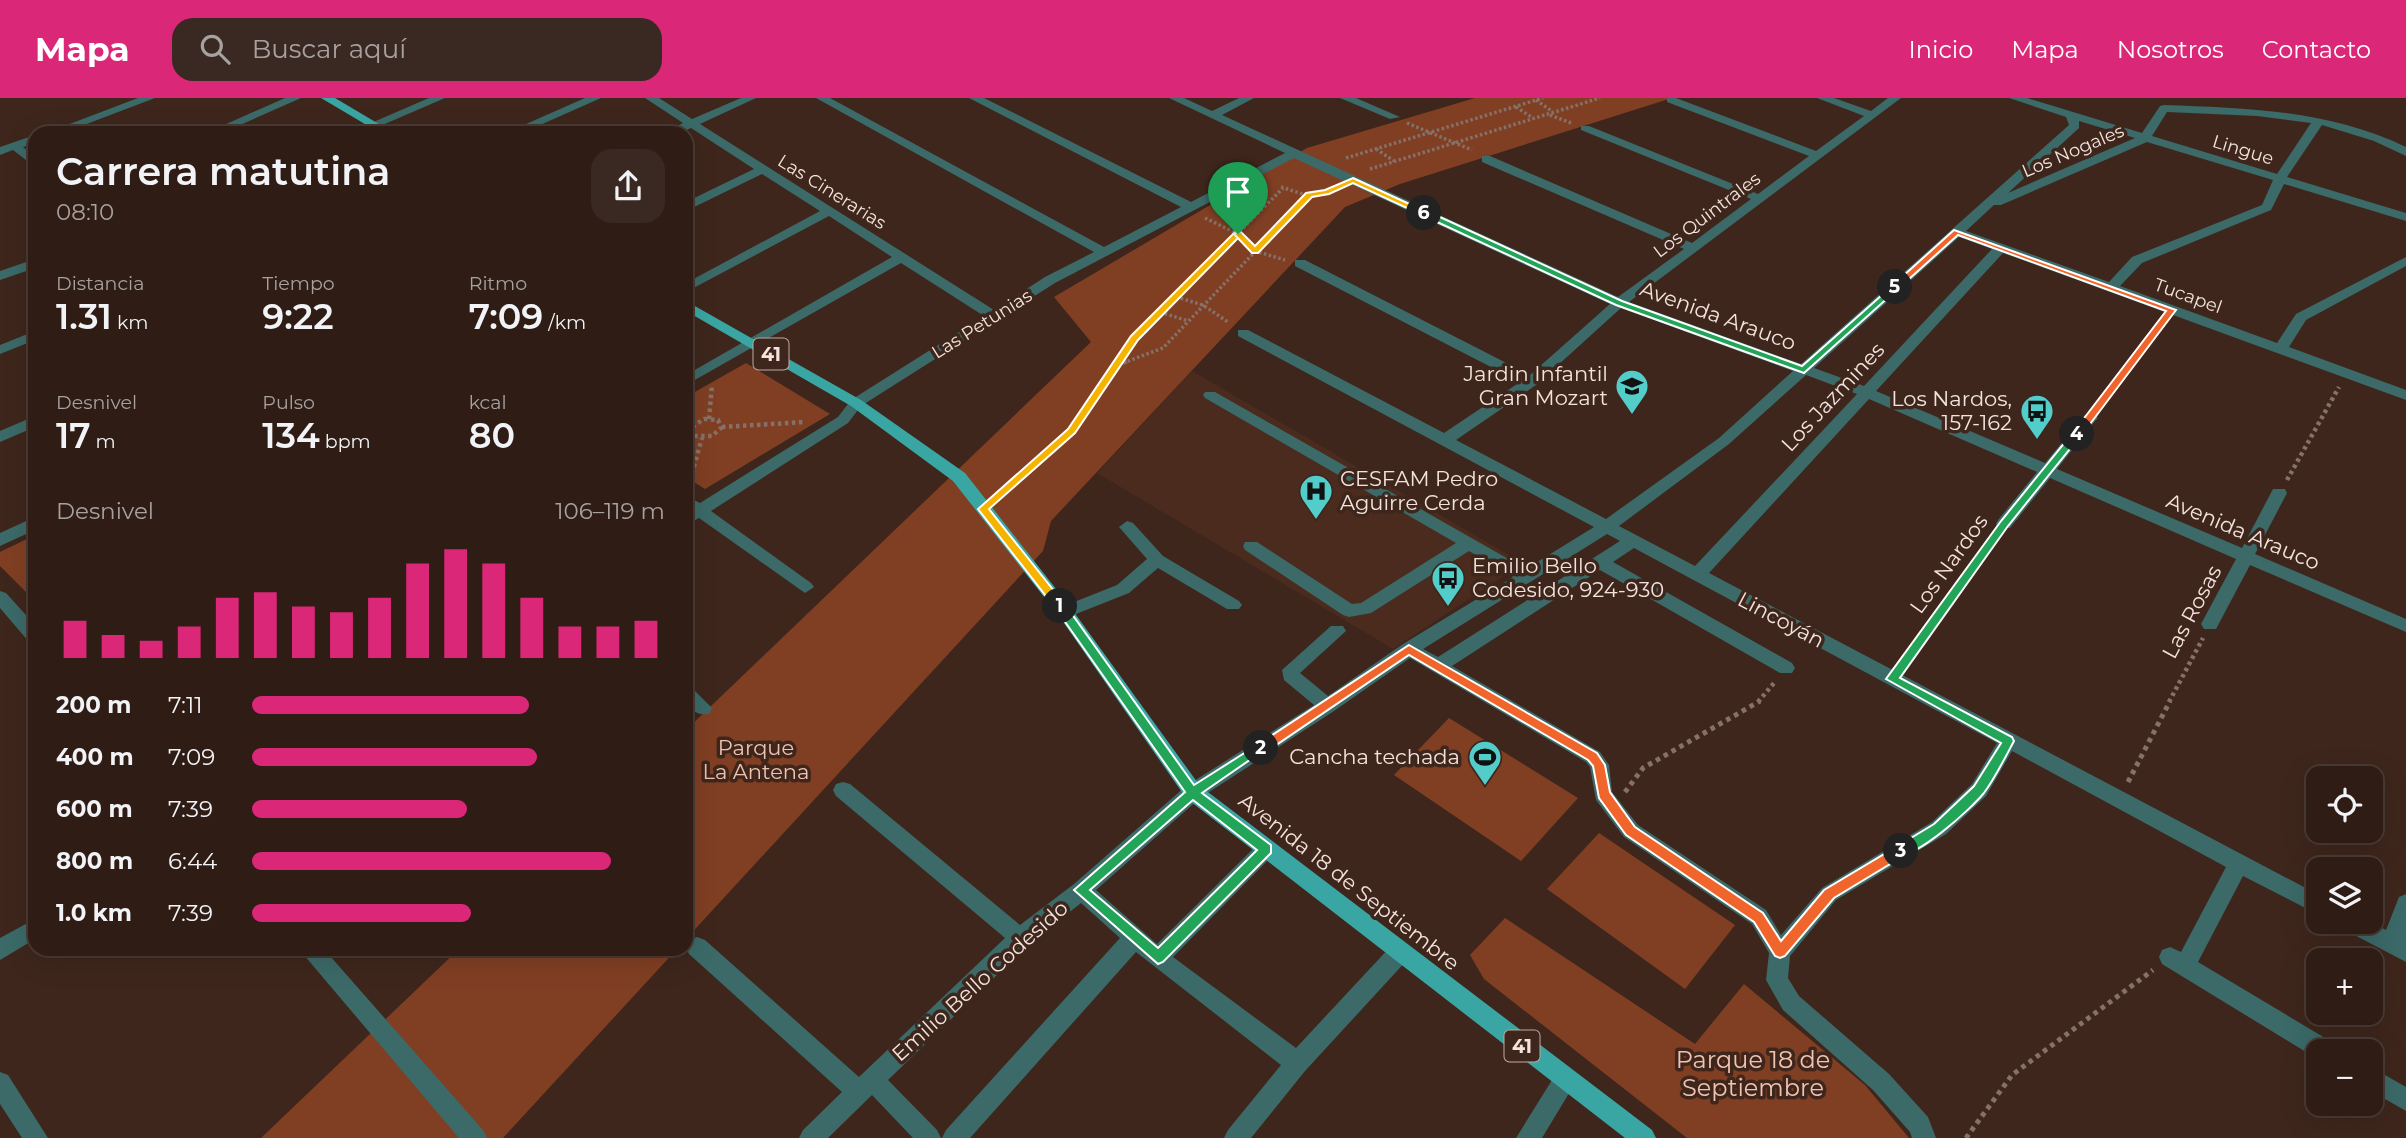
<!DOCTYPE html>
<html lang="es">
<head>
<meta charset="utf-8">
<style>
	:root { --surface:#2e1c15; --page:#3a2922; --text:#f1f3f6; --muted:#a7a1a0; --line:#493a34; --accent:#db2777 }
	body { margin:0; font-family:Montserrat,sans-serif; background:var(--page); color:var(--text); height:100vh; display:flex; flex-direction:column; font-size:26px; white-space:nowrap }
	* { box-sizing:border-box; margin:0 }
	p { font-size:23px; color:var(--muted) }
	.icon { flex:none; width:38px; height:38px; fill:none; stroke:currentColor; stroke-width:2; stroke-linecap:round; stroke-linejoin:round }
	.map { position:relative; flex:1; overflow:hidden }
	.drawer { position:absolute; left:28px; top:28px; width:665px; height:830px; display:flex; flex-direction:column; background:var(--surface); border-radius:21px; box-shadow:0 7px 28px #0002,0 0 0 2px var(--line) }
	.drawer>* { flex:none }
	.controls { position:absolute; left:2306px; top:668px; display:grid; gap:14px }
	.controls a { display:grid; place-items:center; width:77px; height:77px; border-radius:14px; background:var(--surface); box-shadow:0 7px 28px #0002,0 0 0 2px var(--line); font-size:35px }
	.pin { position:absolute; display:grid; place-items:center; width:60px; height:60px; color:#fff; margin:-72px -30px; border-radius:50% 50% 50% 0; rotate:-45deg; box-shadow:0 0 7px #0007 }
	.pin .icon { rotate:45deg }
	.km { position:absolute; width:35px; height:35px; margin:-18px; border-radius:50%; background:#222; color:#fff; font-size:19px; line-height:35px; text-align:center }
	.round { display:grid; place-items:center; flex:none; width:74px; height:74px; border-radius:21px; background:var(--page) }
	.headline { display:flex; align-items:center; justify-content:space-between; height:119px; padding:0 28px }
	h1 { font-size:38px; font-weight:600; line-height:52px }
	.figures { display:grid; grid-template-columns:repeat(3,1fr); gap:10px; height:119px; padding:7px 28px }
	.figures div { display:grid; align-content:center }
	.figures b { font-size:35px; font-weight:600 }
	.figures small { font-size:19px; font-weight:400 }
	.figures p { font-size:19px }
	.chart { height:196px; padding:14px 28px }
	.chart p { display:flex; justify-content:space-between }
	.chart svg { width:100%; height:126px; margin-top:7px; stroke:var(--accent); stroke-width:6 }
	ul { padding:0 28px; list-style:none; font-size:23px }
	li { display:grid; grid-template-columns:112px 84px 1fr; align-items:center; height:52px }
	li i { height:18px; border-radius:9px; background:var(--accent) }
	header { display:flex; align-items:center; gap:42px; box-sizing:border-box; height:98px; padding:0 35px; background:var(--accent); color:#fff }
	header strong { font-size:33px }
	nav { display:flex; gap:38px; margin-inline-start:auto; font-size:24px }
	.search { width:490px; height:63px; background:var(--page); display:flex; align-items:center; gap:18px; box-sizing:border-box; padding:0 24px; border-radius:21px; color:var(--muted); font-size:26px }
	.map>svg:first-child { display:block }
	.built { fill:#4a2b1e }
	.green { fill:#803f23 }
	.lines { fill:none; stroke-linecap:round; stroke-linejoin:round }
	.path-far2 { stroke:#857168; stroke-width:3.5; stroke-dasharray:2.5 2.5; stroke-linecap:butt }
	.path-far1 { stroke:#857168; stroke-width:4.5; stroke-dasharray:3.5 3.5; stroke-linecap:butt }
	.path { stroke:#857168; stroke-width:5; stroke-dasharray:4.5 4.5; stroke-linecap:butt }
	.minor { fill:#3b6a68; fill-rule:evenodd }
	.major { fill:#3aa6a3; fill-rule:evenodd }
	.split-1 { fill:#f5b400; stroke:#fff; stroke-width:2 }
	.split-2 { fill:#22a559; stroke:#fff; stroke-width:2; fill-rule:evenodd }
	.split-3 { fill:#f0652b; stroke:#fff; stroke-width:2 }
	.split-4 { fill:#22a559; stroke:#fff; stroke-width:2 }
	.split-5 { fill:#f0652b; stroke:#fff; stroke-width:2 }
	.split-6 { fill:#22a559; stroke:#fff; stroke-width:2 }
	.split-7 { fill:#f5b400; stroke:#fff; stroke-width:2 }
	.labels { text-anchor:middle; stroke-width:7; stroke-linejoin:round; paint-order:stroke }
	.far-street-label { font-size:18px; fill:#f3e3dc; stroke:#3e261c }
	.shield { fill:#3e261c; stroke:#bdaaa2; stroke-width:2 }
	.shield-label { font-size:19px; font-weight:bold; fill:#f3e3dc }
	.street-label { font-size:21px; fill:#f3e3dc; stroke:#3e261c }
	.poi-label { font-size:21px; fill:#f3e3dc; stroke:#3e261c; text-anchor:end }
	.park-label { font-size:21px; fill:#f0c3b1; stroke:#3e261c }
	.near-park-label { font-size:24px; fill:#f0c3b1; stroke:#3e261c }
</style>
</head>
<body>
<header>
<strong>Mapa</strong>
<div class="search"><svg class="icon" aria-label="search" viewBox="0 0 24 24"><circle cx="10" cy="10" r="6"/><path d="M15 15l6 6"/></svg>Buscar aquí</div>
<nav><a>Inicio</a><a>Mapa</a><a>Nosotros</a><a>Contacto</a></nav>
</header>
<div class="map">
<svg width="2406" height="1040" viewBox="0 0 2406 1040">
	<rect width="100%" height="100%" fill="#3e261c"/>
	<!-- built -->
	<path class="built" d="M1192 273 1523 465 1393 551 1097 375Z"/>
	<!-- green -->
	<path class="green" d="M1475 0H1672L1400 86 1345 109 1051 423 1043 453 686 841V632L1091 244 1054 199 1307 50Z
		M746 265 830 316 705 391 686 379V299Z
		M35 437V503L0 468V454Z
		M1449 620 1578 700 1521 763 1394 677Z
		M1599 735 1735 827 1685 891 1547 791Z
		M1505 820 1695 946 1744 886 1865 987 1909 1040H1687L1484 881 1470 857Z
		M459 851H677L503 1040H261Z"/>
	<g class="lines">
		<!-- path-far2 -->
		<path class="path-far2" d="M1536 2 1553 14
			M1516 9 1533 20
			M1550 17 1571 25
			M1407 25 1472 52
			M1376 51 1394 63
			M1346 60 1543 0
			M1370 71 1600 0
			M1281 89 1306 97 1333 91
			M1205 120 1238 136 1255 153 1285 162
			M1176 199 1203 207 1228 224
			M1160 214 1188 223
			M1117 265 1134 240 1283 90
			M1123 265 1163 250 1309 97
			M2132 265 2161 227"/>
		<!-- path-far1 -->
		<path class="path-far1" d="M1117 267 1127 263
			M2101 306 2134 263
			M704 321 718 322 721 330 712 338H693L692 329Z
			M709 321 712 287
			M722 329 805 324
			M2287 382 2339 289
			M688 389 702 340
			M997 398 1072 333 1119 263
			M1904 564 1996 438
			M1758 604 1774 585
			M2169 604 2203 540"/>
		<!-- path -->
		<path class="path" d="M2128 684 2170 603
			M1625 694 1643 670 1760 603
			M1966 1040 2012 977 2153 872"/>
		<!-- minor -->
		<path class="minor" d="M138 0H155L63 35H46Z
			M285 0H301L222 35H206Z
			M429 0H445L364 35H348Z
			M585 0H601L522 35H506Z
			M645 0H659L692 21 741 0H756L700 26 994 212 1045 179 1094 154 816 0H830L1104 149 1181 109 969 0H984L1191 104 1285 55 1169 0H1184L1212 13 1239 0H1254L1222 17 1618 199 1684 151 1482 64V58H1490L1692 145 1751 101 1581 32V28H1589L1758 96 1809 58 1667 4V0H1676L1816 53 1864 18 1817 0H1834L1871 13 1888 0H1901L1629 204 1801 266 2069 27 2066 19 2009 0H2027L2142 35 2160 8 2164 7C2248 10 2329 12 2406 49V58L2374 43 2322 27 2287 79 2406 115V123L2284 86 2271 112 2142 165 2120 188 2277 245 2296 216 2406 159V168L2306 222 2289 249 2406 292V302L2003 155 1876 293 2045 365 2085 317H2095L2098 320 2095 323 2057 371 2242 450 2273 391H2285L2287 395 2255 456 2406 521V534L2250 467 2216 531H2204L2201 526 2236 461 2050 380 2010 430H1998L1996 426 1998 422 2037 374 1869 301 1709 475 2319 797V817L2243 778 2198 864 2335 946 2338 954H2319V962L2162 866 2159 859 2162 852 2170 849 2181 854 2226 769 2012 653 1986 698 1946 736 1836 802 1790 858 1788 880 1799 898 1889 976 1928 1019 1936 1040H1912L1910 1034 1873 992 1783 912 1766 882 1769 855 1752 826 1624 739 1596 702 1590 669 1586 664 1410 560 1334 613 1200 700 1096 792 1157 846 1259 745 1266 742 1273 745 1276 751 1273 757 1173 859 1296 950 1392 847 1400 844 1408 847 1411 854 1408 861 1305 973 1251 1040H1224L1228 1032 1281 967 1136 854 970 1040H942L946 1032 1120 840 1081 805 1028 847 888 982 937 1032 941 1040H913L872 997 828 1040H799L803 1032 842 994 689 856 686 849 689 842 697 839 705 842 859 979 1005 840 836 698 833 692 836 686 843 684 850 686 1020 827 1074 786 1186 688 1314 607 1284 582 1282 572 1331 528H1343L1346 533 1300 575 1328 598 1403 546 1513 479 1469 453 1371 515 1349 519 1343 517 1245 452 1243 448 1245 444H1257L1352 506 1361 505 1456 445 1205 300 1203 297 1205 294H1215L1526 471 1594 429 1238 238V232H1248L1444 335 1520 284 1295 168V162H1305L1530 277 1610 206 1294 60 1055 185 861 308 848 325 711 413 811 485 814 489 805 495 699 420 686 427V398L700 405 838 319 851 302 984 218 901 165 686 287V277L892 159 829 118 686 194V185L820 113 762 76 686 113V104L754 71 691 30 680 35H664L683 25ZM2167 14 2257 18 2311 25 2277 76 2152 38ZM2079 23 2135 40 2008 95 2079 30ZM2147 44 2273 82 2262 107 2132 159 2109 184 1966 133 1994 107H2001ZM1959 139 1992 151 1864 288 1814 270ZM1621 210 1793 273 1719 340 1606 421 1456 342 1536 287ZM1806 277 1857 296 1695 468 1619 428 1729 346ZM1607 436 1620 443 1438 559 1423 551ZM1634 450 1997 645 1972 686 1932 724 1822 790 1781 837 1766 812 1638 727 1612 694 1609 667 1600 654 1452 568 1600 472 1780 575H1792L1795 570 1792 565 1613 464Z
			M1340 0H1356L1400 19 1390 21Z
			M35 37V45L23 49 35 59V69L13 52 0 57V49Z
			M35 161V170L0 182V173Z
			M35 233V242L0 256V247Z
			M35 318V329L0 344V333Z
			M35 419V432L0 448V435Z
			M1127 423 1133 425 1163 458 1239 503 1242 507 1239 511H1227L1158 470 1129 495 1071 518H1059L1056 514 1059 510 1117 487 1147 461 1119 429Z
			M0 493 6 495 35 527V546L29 544 0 510Z
			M686 589 693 591 712 610 710 615C699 619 694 613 686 606Z
			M2406 796V864L2343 831 2340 824H2370L2386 832 2399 799Z
			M35 821V841L0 862V840Z
			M298 850H323L483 1032 487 1040H459Z
			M2371 969 2406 989V1013L2371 993Z
			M1565 971 1573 974 1577 982 1542 1040H1516L1557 974Z
			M0 974 8 977 48 1040H22L0 1006Z"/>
		<!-- major -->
		<path class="major" d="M321 0H335L394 35H380Z
			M686 203 861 302 965 375 1071 510 1200 688 1652 1032 1656 1040H1625L1186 700 1059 518 953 383 851 308 686 213Z"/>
	</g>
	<!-- split-1 -->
	<path class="split-1" d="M1235 134 1242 136 1138 242 1075 335 989 411 1066 508 1060 512 1056 511 978 411 1068 331 1131 238Z"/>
	<!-- split-2 -->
	<path class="split-2" d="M1060 504 1064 505 1194 687 1257 647 1261 645 1267 650 1202 695 1271 747V755L1163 864 1158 866 1074 792 1185 694 1056 511V505ZM1193 702 1257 752 1158 850 1090 792Z"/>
	<!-- split-3 -->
	<path class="split-3" d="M1409 547 1597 655 1605 667 1610 694 1635 729 1763 815 1781 843 1824 792 1896 749 1901 747 1907 753 1905 757 1834 800 1785 858 1780 860 1775 858 1754 824 1626 737 1599 700 1593 668 1588 662 1409 557 1266 654H1257V647Z"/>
	<!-- split-4 -->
	<path class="split-4" d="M2074 333 2082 336 2008 428 1900 580 2012 639 2014 643C2005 660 1995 680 1984 695 1971 711 1915 762 1896 757V749L1934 726 1974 688 2001 645 1886 581 2001 423Z"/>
	<!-- split-5 -->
	<path class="split-5" d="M1954 132 2176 212 2081 338 2072 336 2166 213 1958 137 1898 191H1892V188Z"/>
	<!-- split-6 -->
	<path class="split-6" d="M1422 113H1427L1622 203 1802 268 1892 188 1900 189 1804 275 1616 207 1422 117Z"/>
	<!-- split-7 -->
	<path class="split-7" d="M1353 80 1429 115 1422 117 1353 85 1329 96 1312 99 1258 155H1252L1234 136 1241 134 1255 148 1306 95 1325 92Z"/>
	<!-- icons -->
	<defs>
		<symbol id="school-pin" viewBox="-11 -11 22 30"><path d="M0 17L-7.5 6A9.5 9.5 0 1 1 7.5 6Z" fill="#53cdca" stroke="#3e261c"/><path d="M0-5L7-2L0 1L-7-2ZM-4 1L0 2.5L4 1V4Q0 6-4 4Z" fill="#111"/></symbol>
		<symbol id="bus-pin" viewBox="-11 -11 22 30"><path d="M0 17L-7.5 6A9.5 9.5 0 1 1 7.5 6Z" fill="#53cdca" stroke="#3e261c"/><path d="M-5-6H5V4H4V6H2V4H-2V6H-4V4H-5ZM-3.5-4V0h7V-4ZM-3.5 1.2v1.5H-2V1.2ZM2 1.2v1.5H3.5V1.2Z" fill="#111"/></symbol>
		<symbol id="hospital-pin" viewBox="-11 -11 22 30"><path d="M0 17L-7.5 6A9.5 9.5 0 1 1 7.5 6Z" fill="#53cdca" stroke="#3e261c"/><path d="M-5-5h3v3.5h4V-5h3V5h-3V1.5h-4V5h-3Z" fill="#111"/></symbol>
		<symbol id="stadium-pin" viewBox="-11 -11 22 30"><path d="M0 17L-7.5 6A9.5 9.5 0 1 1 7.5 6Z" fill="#53cdca" stroke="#3e261c"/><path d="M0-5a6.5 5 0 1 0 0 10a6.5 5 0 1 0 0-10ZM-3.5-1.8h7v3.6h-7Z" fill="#111"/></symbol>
	</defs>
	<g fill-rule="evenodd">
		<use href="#school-pin" x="1613" y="269" width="38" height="52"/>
		<use href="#bus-pin" x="2018" y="294" width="38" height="52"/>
		<use href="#hospital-pin" x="1297" y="374" width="38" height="52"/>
		<use href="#bus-pin" x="1429" y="461" width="38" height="52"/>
		<use href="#stadium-pin" x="1466" y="640" width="38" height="52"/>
	</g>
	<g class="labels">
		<!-- far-street labels -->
		<g class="far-street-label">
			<text transform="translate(2243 52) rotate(17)" y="6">Lingue</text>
			<text transform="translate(2073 53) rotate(-23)" y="6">Los Nogales</text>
			<text transform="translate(832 94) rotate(32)" y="6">Las Cinerarias</text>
			<text transform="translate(1707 117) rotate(-37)" y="6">Los Quintrales</text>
			<text transform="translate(2188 198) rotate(20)" y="6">Tucapel</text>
			<text transform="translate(982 226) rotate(-32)" y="6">Las Petunias</text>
		</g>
		<!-- shield labels -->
		<g class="shield">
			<rect x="753.5" y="240.5" width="35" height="31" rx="5"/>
			<rect x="1504.5" y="932.5" width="35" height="31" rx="5"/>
		</g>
		<g class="shield-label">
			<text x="771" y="263">41</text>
			<text x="1522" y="955">41</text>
		</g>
		<!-- street labels -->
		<g class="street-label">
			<text transform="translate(1718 218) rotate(20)" y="7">Avenida Arauco</text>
			<text transform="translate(1833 299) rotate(-47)" y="7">Los Jazmines</text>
			<text transform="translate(2243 434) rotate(23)" y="7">Avenida Arauco</text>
			<text transform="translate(1949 466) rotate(-54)" y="7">Los Nardos</text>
			<text transform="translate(2192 514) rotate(-62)" y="7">Las Rosas</text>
			<text transform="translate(1781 522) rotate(28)" y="7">Lincoyán</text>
			<text transform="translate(1349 784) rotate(38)" y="7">Avenida 18 de Septiembre</text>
			<text transform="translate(980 883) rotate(-42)" y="7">Emilio Bello Codesido</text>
		</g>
		<!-- poi labels -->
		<g class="poi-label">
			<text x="1608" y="283">Jardin Infantil<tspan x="1608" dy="24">Gran Mozart</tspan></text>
			<text x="2012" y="308">Los Nardos,<tspan x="2012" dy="24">157-162</tspan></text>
			<text x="1340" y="388" text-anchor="start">CESFAM Pedro<tspan x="1340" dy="24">Aguirre Cerda</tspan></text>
			<text x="1472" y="475" text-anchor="start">Emilio Bello<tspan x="1472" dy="24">Codesido, 924-930</tspan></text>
			<text x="1460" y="666">Cancha techada</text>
		</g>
		<!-- park labels -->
		<g class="park-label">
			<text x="756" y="657">Parque<tspan x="756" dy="24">La Antena</tspan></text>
		</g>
		<!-- near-park labels -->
		<g class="near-park-label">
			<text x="1753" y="970">Parque 18 de<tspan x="1753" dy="28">Septiembre</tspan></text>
		</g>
	</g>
</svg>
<div class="controls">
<a><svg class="icon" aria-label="locate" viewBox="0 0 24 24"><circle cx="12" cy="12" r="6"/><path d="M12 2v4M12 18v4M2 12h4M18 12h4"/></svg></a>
<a><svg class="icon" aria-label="layers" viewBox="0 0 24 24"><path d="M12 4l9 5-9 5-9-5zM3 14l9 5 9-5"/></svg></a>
<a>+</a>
<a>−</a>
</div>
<div class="pin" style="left:1238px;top:136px;background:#1e9e55"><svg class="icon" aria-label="arrive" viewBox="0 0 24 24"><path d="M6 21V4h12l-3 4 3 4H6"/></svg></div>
<b class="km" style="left:1060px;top:508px">1</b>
<b class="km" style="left:1261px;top:650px">2</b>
<b class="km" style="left:1901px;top:753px">3</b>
<b class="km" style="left:2077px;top:336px">4</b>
<b class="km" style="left:1895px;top:189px">5</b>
<b class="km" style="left:1424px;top:115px">6</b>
<section class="drawer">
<div class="headline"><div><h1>Carrera matutina</h1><p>08:10</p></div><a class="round"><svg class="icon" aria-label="share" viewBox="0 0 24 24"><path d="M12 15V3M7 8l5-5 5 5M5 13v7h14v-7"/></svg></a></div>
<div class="figures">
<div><p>Distancia</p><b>1.31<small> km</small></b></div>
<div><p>Tiempo</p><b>9:22</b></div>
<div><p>Ritmo</p><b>7:09<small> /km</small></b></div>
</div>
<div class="figures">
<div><p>Desnivel</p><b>17<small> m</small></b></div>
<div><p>Pulso</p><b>134<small> bpm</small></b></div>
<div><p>kcal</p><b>80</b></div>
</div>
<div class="chart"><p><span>Desnivel</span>106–119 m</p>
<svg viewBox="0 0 160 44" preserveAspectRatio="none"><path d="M5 44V31M15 44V36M25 44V38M35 44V33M45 44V23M55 44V21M65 44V26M75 44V28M85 44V23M95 44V11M105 44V6M115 44V11M125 44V23M135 44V33M145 44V33M155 44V31"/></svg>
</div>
<ul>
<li><b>200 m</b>7:11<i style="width:67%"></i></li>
<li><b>400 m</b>7:09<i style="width:69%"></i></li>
<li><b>600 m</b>7:39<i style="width:52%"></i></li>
<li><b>800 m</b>6:44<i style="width:87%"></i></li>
<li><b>1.0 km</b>7:39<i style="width:53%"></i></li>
</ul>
</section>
</div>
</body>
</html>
